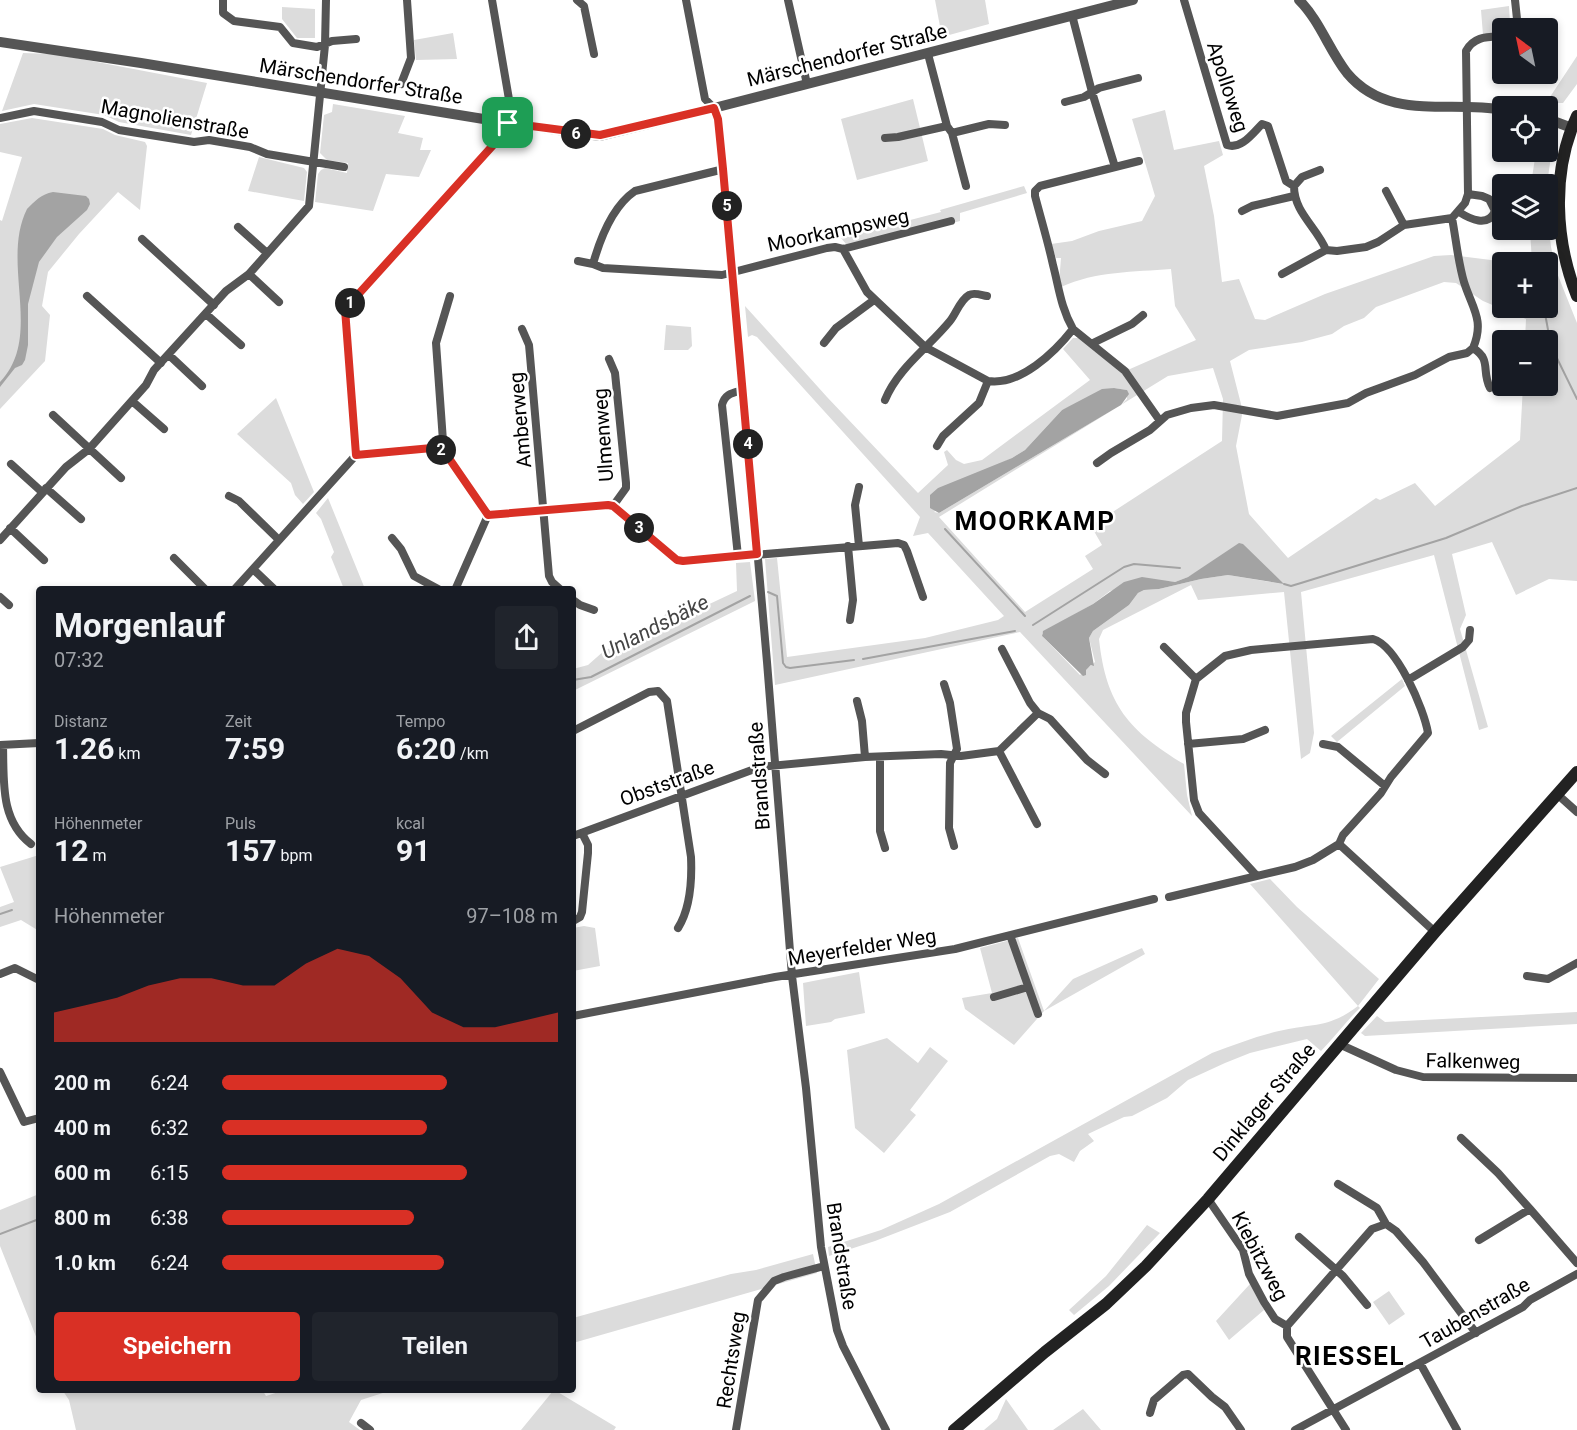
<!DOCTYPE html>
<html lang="de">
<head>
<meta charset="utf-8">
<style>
	:root { --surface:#171b24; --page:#20242c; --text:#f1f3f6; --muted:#9ea1a6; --accent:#d93025 }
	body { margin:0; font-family:Roboto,sans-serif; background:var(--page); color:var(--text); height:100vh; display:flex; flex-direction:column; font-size:22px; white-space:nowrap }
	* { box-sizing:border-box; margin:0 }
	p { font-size:20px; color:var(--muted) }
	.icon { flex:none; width:33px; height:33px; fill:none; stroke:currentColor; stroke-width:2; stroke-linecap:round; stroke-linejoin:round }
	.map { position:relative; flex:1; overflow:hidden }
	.details { position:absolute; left:36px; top:586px; width:540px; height:807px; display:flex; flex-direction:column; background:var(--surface); border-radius:6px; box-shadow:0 3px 9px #0003 }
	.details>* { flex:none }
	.needle { width:39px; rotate:327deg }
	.controls { position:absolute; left:1492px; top:18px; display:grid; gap:12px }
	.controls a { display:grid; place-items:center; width:66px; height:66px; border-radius:6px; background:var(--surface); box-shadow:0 3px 9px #0003; font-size:30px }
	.pin { position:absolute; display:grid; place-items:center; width:51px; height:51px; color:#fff; margin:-26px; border-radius:12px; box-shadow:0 3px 9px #0006 }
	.km { position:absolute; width:30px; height:30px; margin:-15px; border-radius:50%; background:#222; color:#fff; font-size:16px; line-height:30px; text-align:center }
	.round { display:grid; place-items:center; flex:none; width:63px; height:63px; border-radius:6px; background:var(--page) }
	.head { display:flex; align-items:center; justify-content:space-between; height:102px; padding:0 18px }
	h1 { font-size:33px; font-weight:700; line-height:45px }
	.figures { display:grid; grid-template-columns:repeat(3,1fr); gap:9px; height:102px; padding:6px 18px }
	.figures div { display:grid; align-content:center }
	.figures b { font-size:30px; font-weight:700 }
	.figures small { font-size:16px; font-weight:400 }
	.figures p { font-size:16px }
	.chart { height:168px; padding:12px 18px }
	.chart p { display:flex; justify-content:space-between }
	.chart svg { width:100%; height:108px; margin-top:6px; fill:var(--accent); opacity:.7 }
	.primary-button { display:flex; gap:12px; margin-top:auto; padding:12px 18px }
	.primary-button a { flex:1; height:69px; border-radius:6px; background:var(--accent); color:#fff; font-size:24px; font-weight:700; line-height:69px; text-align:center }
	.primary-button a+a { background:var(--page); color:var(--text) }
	ul { padding:0 18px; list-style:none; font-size:20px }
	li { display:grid; grid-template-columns:96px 72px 1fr; align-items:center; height:45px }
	li i { height:15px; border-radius:8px; background:var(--accent) }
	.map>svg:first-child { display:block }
	.green { fill:#dcdcdc; fill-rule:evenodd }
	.water { fill:#a3a3a3 }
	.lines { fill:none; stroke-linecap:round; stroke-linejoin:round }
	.stream { stroke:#a3a3a3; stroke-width:2 }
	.minor { stroke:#555; stroke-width:8 }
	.tertiary { stroke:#555; stroke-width:10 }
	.secondary { stroke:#222; stroke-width:12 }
	.route-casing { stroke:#fff; stroke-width:12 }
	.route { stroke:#d93025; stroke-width:8 }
	.labels { text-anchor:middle; stroke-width:5; stroke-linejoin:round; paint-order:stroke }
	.street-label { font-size:20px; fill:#000; stroke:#fff }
	.water-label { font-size:21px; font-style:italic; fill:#444; stroke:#fff }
	.district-label { font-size:26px; font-weight:bold; letter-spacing:1.5px; fill:#000; stroke:#fff }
</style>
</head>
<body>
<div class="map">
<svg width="1577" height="1430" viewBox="0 0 1577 1430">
	<rect width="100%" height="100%" fill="#fff"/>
	<!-- green -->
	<path class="green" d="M935 0H985L989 24 942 37Z
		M1509 6 1510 24 1506 28H1503V32L1483 35 1481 10Z
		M282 7 315 9V38H297L282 19Z
		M453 33 457 59 416 60 414 40Z
		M23 53 55 54 207 83 191 135 119 122 104 115 34 104 2 111Z
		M1577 56V84L1563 103H1546Z
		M913 99 928 161 857 180 841 119Z
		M333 104 405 116 398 133 423 138 420 150H431L419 177 386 174 373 211 315 202 318 174 321 170 325 168 347 173 348 163 327 160 320 153 324 115 332 112Z
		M1165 110 1174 150 1219 141 1223 155 1204 166 1214 216 1222 282 1239 279 1255 319 1265 320 1325 294 1434 256 1451 255 1507 262H1503V308H1548V262H1532L1530 230H1548V219L1551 247 1557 273 1577 323V581L1549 579 1516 595 1492 542 1452 554 1466 615 1460 629 1488 727 1479 730 1434 555 1301 592 1314 733 1310 753 1301 759 1284 592 1198 600 1191 585 1103 630 1099 639C1106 705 1129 731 1184 764L1187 795 1192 816 1020 632 775 685 765 559 777 558 787 657 925 638 998 620 1004 616 928 533 913 536 920 517 757 337 752 335 748 337 745 306 827 397 918 493 948 465 944 452 947 450 956 460 964 464 982 460 1090 380 1063 349 1073 338H1080L1112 365 1130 369 1196 340 1175 306 1171 269C1134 272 1096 271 1061 287L1059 283 1061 258H1056L1051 244 1072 241 1099 231 1142 221 1155 196 1132 119ZM1444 282 1456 283 1483 301 1526 319 1525 340H1548V386H1523L1520 440 1435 506 1415 483 1380 500 1376 498 1288 558 1249 514 1236 446 1242 415 1241 404 1230 361 1249 350 1302 342 1332 334 1344 326 1364 318 1376 307ZM1213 368 1223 399 1222 441 1091 526 1102 545 1085 556 1093 569 1025 612 939 517 1168 376ZM1114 388 1127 390V399L1121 405 939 513 934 512 991 468 1012 458 1025 450 1062 410ZM1204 568 1283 584 1228 575 1201 579 1159 589 1144 590 1138 593 1129 605 1093 631 1089 638 1095 662 1080 675 1042 636V633L1093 604 1110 591 1164 581 1175 582 1188 577Z
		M32 118 103 129 115 135 145 142 147 146 140 210 118 192 79 234 48 272 42 306 50 315 45 361 0 409V220L2 221 22 157 0 152V124Z
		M1548 136 1553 142 1547 184H1531L1536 152H1548Z
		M259 157 304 168 307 172 304 201 248 191Z
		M1024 186 1027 193 960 213V221L851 250 841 238 941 212 940 210Z
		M666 325 691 327 692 346 688 350H664Z
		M276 398 314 492 303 504 295 495 291 483 237 434Z
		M328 498 365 589H344L331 557 334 552 321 519 316 513Z
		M750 562 755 601 573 691V669L588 665 605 650 640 638 668 612 701 608 737 591 736 563Z
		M1402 679 1405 686 1337 742 1331 736Z
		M39 855V931L21 920 0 927V907L14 902 0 867Z
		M1270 879 1297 907 1379 979 1358 1006 1360 1008C1346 1021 1335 1037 1321 1051L1307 1039 1250 1053 1225 1063 1188 1080 1167 1098 1132 1116 1124 1117 1088 1134 1094 1141 1080 1151 1074 1162 1059 1154 1050 1156 950 1212 875 1241 829 1256 828 1247 881 1230 939 1204 1212 1053C1234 1045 1256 1036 1279 1031 1312 1023 1328 1029 1358 1006L1250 884Z
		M584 926 595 928 600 966 573 971V928Z
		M1018 938 1044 1011 1073 979 1142 948 1145 954 1044 1011 1014 1045 965 1009 962 998 992 993 980 948Z
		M859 972 865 1013 835 1019 831 1022 806 1026 803 983Z
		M1577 1012V1024L1365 1036 1361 1033 1377 1016 1385 1022Z
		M887 1038 918 1063 930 1047 948 1061 910 1110 916 1115 884 1153 855 1128 847 1050Z
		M39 1194V1344L0 1246V1210Z
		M1147 1225 1160 1233 1109 1286 1074 1315 1069 1310 1106 1276Z
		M813 1254 817 1273 573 1343V1318L731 1274 756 1270Z
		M1250 1284 1264 1310 1229 1340 1216 1321Z
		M1389 1291 1405 1314 1389 1325 1373 1302Z
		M263 1391 266 1396 285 1390 389 1391 361 1400 349 1422 360 1430H76L69 1400 63 1391Z
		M553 1391H556L616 1427 614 1430H521Z
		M1006 1399 1028 1430H984L997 1419Z
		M1083 1409 1101 1430H1053Z"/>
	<!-- water -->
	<path class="water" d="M53 192 86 196 89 199 90 204 87 210 57 237 39 262 28 304V345L25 360 22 365 15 368 0 387V382C44 336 0 263 27 209 35 201 41 194 53 192Z
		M1114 388 1127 390 1129 394 1121 405 939 513 930 508V495L938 488 1012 458 1025 450 1062 410 1102 389Z
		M1239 543 1243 544 1284 584 1228 575 1201 579 1159 589 1144 590 1138 593 1129 605 1093 631 1089 638 1094 666 1091 665 1086 670V675L1083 676 1042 636 1043 631 1093 604 1124 582 1142 577 1175 582 1188 577Z"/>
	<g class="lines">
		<!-- stream -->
		<path class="stream" d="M1544 308 1551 346 1577 399
			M945 529 1025 616
			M1284 584 1291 586 1301 583 1446 538 1522 506 1577 488
			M768 592 777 596 783 663 786 667 790 668 854 660
			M1033 625 1124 567 1134 564 1180 568
			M863 659 1015 631
			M573 680 591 677 750 596
			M0 914 12 910
			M0 1234 39 1219"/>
		<!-- minor -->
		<path class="minor" d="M223 0V13L234 21 280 27 293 43 317 47 332 41 356 39
			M577 0 584 6 594 54
			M686 0 705 99 714 108 718 119 724 169 767 662 792 976 806 1088 821 1247 837 1330 843 1346 886 1430
			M788 0 807 84
			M1184 0 1227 145C1241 150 1253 133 1262 124L1268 126 1286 181 1294 186
			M1072 15 1092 92 1115 167
			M1515 28 1517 19 1515 0
			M928 54 947 126 952 133 966 186
			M401 84 411 58 407 0
			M1065 102 1084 97 1099 88 1138 78
			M0 118 34 111 102 122 119 130 194 142 209 140 250 147 267 154 344 167
			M952 133 989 124 1005 125
			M885 138 898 137 947 126
			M1139 161 1040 186 1035 191V196C1041 219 1048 242 1053 265 1059 288 1061 308 1073 329L1125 371 1160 421
			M1320 170 1302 177 1294 186C1294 213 1317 227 1326 250
			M1386 191 1404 225
			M1242 211 1252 206 1294 196
			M1459 212C1470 219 1488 228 1495 211L1489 199 1482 196 1468 194
			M1452 218C1456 239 1458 262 1464 282 1472 308 1485 320 1473 348 1492 360 1481 370 1490 388
			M238 227 267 253
			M142 239 214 305
			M843 249 867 292 925 347 988 381C1020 386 1055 352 1073 329
			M578 261 593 264 603 268 722 275 827 248 835 247 843 249 951 221
			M593 264C600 239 613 206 635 191L724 169
			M249 274 279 302
			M1282 274 1326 250 1337 251 1366 247 1378 242 1404 225 1452 218 1465 203 1468 194 1466 51C1474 36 1488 37 1503 36
			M87 296 161 363
			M206 314 241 345
			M522 329 529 345 530 356 549 576 552 582 561 590
			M824 343 836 328 874 300
			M1093 343 1132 324 1143 315
			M169 355 202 386
			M609 359 615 373 626 483V488L613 506
			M885 400C898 368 928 348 950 321 956 314 960 300 969 295 974 292 981 295 987 296
			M132 401 164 429
			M53 415 121 478
			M937 446 943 436 979 403 988 381
			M440 450 443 441 436 343 450 296
			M356 455 432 448 440 450 446 454 488 515
			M1097 463 1111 453 1150 430 1167 415 1191 408 1214 405 1277 416 1348 403 1366 393 1415 375 1449 357 1467 353 1473 348
			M11 464 42 492
			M46 488 81 519
			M229 496 239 501 279 540
			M488 515 603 505 613 506 672 556 683 561 898 543 904 545 907 551 923 597
			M10 528 44 560
			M392 538 401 549 414 576 440 590
			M0 540 66 467 89 449 146 385 154 370 226 291 249 274 309 206 325 45 326 0
			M848 546 853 600 850 620
			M859 546 855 505 859 487
			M738 556 722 405C725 393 733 393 744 390
			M174 558 206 590
			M253 569 275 590
			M234 590 356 455 345 309 505 132 511 111 492 0
			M455 590 488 515
			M0 597 9 605
			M573 600 580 605 594 610
			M1164 647 1196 679
			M1002 649 1030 703 1038 713 1050 719 1087 760 1105 774
			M1408 680 1463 647 1469 640 1470 630
			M944 684 950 703 957 749 950 763 949 828 954 846
			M857 701 862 721 865 757
			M573 731 649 692 658 691 667 701 691 857C692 880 690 909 678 928
			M1188 744 1243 739 1265 730
			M1323 744 1338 747 1385 786
			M0 745 39 743
			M3 745C4 782 0 820 31 844
			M999 751 1037 824
			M880 758V831L885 848
			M1557 794 1577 812
			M573 836 760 767 865 757 941 754 961 756 999 751 1038 713
			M1256 875 1199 813 1194 800 1186 722V713L1196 679 1225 656 1251 650 1373 639C1397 646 1424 709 1428 733L1391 777 1381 793 1343 835 1339 844 1435 932
			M1169 897 1295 867 1313 860 1339 844
			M573 921 580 917 582 912 588 853V845L582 833
			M1010 935 1038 1014
			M0 974 15 968 39 980
			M1527 976 1548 979 1577 963
			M994 997 1028 987
			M573 1016 775 977 955 949 1154 899
			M1339 1044 1396 1070 1423 1077 1577 1078
			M0 1072 24 1122 39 1118
			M1461 1138 1498 1173 1530 1209
			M1338 1184 1377 1208 1386 1224 1396 1231 1423 1262 1476 1333
			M1208 1199 1243 1250 1249 1274 1264 1302 1275 1319 1287 1326
			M1299 1237 1343 1276 1367 1305
			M1479 1240 1530 1209 1577 1263
			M1420 1363 1457 1430
			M1150 1413 1154 1400 1183 1375 1188 1374 1212 1397 1225 1407 1241 1430
			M361 1423 370 1430
			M736 1430 758 1300 774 1281 784 1277 824 1266
			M1295 1430 1523 1307 1530 1300 1577 1274
			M1346 1430 1287 1337V1326L1372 1229 1386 1224"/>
		<!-- tertiary -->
		<path class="tertiary" d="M1299 0C1320 21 1329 50 1347 73 1388 122 1450 100 1503 110
			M0 42 141 63 508 123 600 136 714 108 1133 0
			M1548 119 1572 128"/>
		<!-- secondary -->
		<path class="secondary" d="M1577 116C1551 172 1555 241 1577 296
			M954 1430 1045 1352 1106 1304 1146 1266 1208 1199 1435 932 1577 772"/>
	</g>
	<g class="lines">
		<defs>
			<path id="route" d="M714 108 718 119 723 169 757 554 683 561 677 560 613 506 608 505 488 515 446 454 440 450 432 448 356 455 345 309 505 132 508 123 600 135Z"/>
		</defs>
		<!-- route casing -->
		<use href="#route" class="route-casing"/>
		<!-- route -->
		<use href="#route" class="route"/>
	</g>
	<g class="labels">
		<!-- street labels -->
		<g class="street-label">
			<text transform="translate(847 55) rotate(-14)" y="7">Märschendorfer Straße</text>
			<text transform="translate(361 81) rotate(9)" y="7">Märschendorfer Straße</text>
			<text transform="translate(1228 87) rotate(72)" y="7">Apolloweg</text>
			<text transform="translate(175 119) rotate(10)" y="7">Magnolienstraße</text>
			<text transform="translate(838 230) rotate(-12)" y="7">Moorkampsweg</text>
			<text transform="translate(520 420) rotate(-95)" y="7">Amberweg</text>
			<text transform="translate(603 435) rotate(-94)" y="7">Ulmenweg</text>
			<text transform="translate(759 776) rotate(-94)" y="7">Brandstraße</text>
			<text transform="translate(667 783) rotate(-20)" y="7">Obststraße</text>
			<text transform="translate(862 947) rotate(-9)" y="7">Meyerfelder Weg</text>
			<text transform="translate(1473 1061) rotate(1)" y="7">Falkenweg</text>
			<text transform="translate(1264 1102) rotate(-50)" y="7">Dinklager Straße</text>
			<text transform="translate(842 1256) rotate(81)" y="7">Brandstraße</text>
			<text transform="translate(1260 1256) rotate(62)" y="7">Kiebitzweg</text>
			<text transform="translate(1475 1313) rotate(-30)" y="7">Taubenstraße</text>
			<text transform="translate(731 1360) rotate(-81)" y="7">Rechtsweg</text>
		</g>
		<!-- water labels -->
		<g class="water-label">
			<text transform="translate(655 627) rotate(-27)" y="7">Unlandsbäke</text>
		</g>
		<!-- district labels -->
		<g class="district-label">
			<text x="1035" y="530">MOORKAMP</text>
			<text x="1350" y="1365">RIESSEL</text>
		</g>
	</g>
</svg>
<div class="controls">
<a><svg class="needle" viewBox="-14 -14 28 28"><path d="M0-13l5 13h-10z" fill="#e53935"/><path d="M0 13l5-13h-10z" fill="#9ea1a6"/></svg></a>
<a><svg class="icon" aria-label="locate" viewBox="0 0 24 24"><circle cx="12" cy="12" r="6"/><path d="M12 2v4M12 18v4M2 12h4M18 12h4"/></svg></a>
<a><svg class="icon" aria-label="layers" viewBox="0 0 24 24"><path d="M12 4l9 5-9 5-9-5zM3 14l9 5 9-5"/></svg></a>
<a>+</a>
<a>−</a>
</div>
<div class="pin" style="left:508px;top:123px;background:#1e9e55"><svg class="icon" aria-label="arrive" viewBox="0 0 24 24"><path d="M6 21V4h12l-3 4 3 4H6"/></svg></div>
<b class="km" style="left:350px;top:303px">1</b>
<b class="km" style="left:441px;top:450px">2</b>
<b class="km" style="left:639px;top:528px">3</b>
<b class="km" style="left:748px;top:444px">4</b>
<b class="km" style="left:727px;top:206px">5</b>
<b class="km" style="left:576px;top:134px">6</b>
<section class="details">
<div class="head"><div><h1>Morgenlauf</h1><p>07:32</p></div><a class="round"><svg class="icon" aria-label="share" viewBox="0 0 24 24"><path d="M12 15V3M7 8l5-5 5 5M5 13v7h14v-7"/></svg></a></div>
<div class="figures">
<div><p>Distanz</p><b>1.26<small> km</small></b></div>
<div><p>Zeit</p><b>7:59</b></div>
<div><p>Tempo</p><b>6:20<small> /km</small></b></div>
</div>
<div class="figures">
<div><p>Höhenmeter</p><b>12<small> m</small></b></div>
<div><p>Puls</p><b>157<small> bpm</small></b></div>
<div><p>kcal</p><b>91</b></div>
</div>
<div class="chart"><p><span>Höhenmeter</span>97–108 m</p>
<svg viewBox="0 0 160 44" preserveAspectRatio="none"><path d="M0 44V32L10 29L20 26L30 21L40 18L50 18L60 21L70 21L80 12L90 6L100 9L110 18L120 32L130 38L140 38L150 35L160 32V44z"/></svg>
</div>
<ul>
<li><b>200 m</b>6:24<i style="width:67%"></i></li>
<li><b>400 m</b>6:32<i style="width:61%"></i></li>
<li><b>600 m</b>6:15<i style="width:73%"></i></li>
<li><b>800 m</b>6:38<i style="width:57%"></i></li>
<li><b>1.0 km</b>6:24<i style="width:66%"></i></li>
</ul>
<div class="primary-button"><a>Speichern</a><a>Teilen</a></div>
</section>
</div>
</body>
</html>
